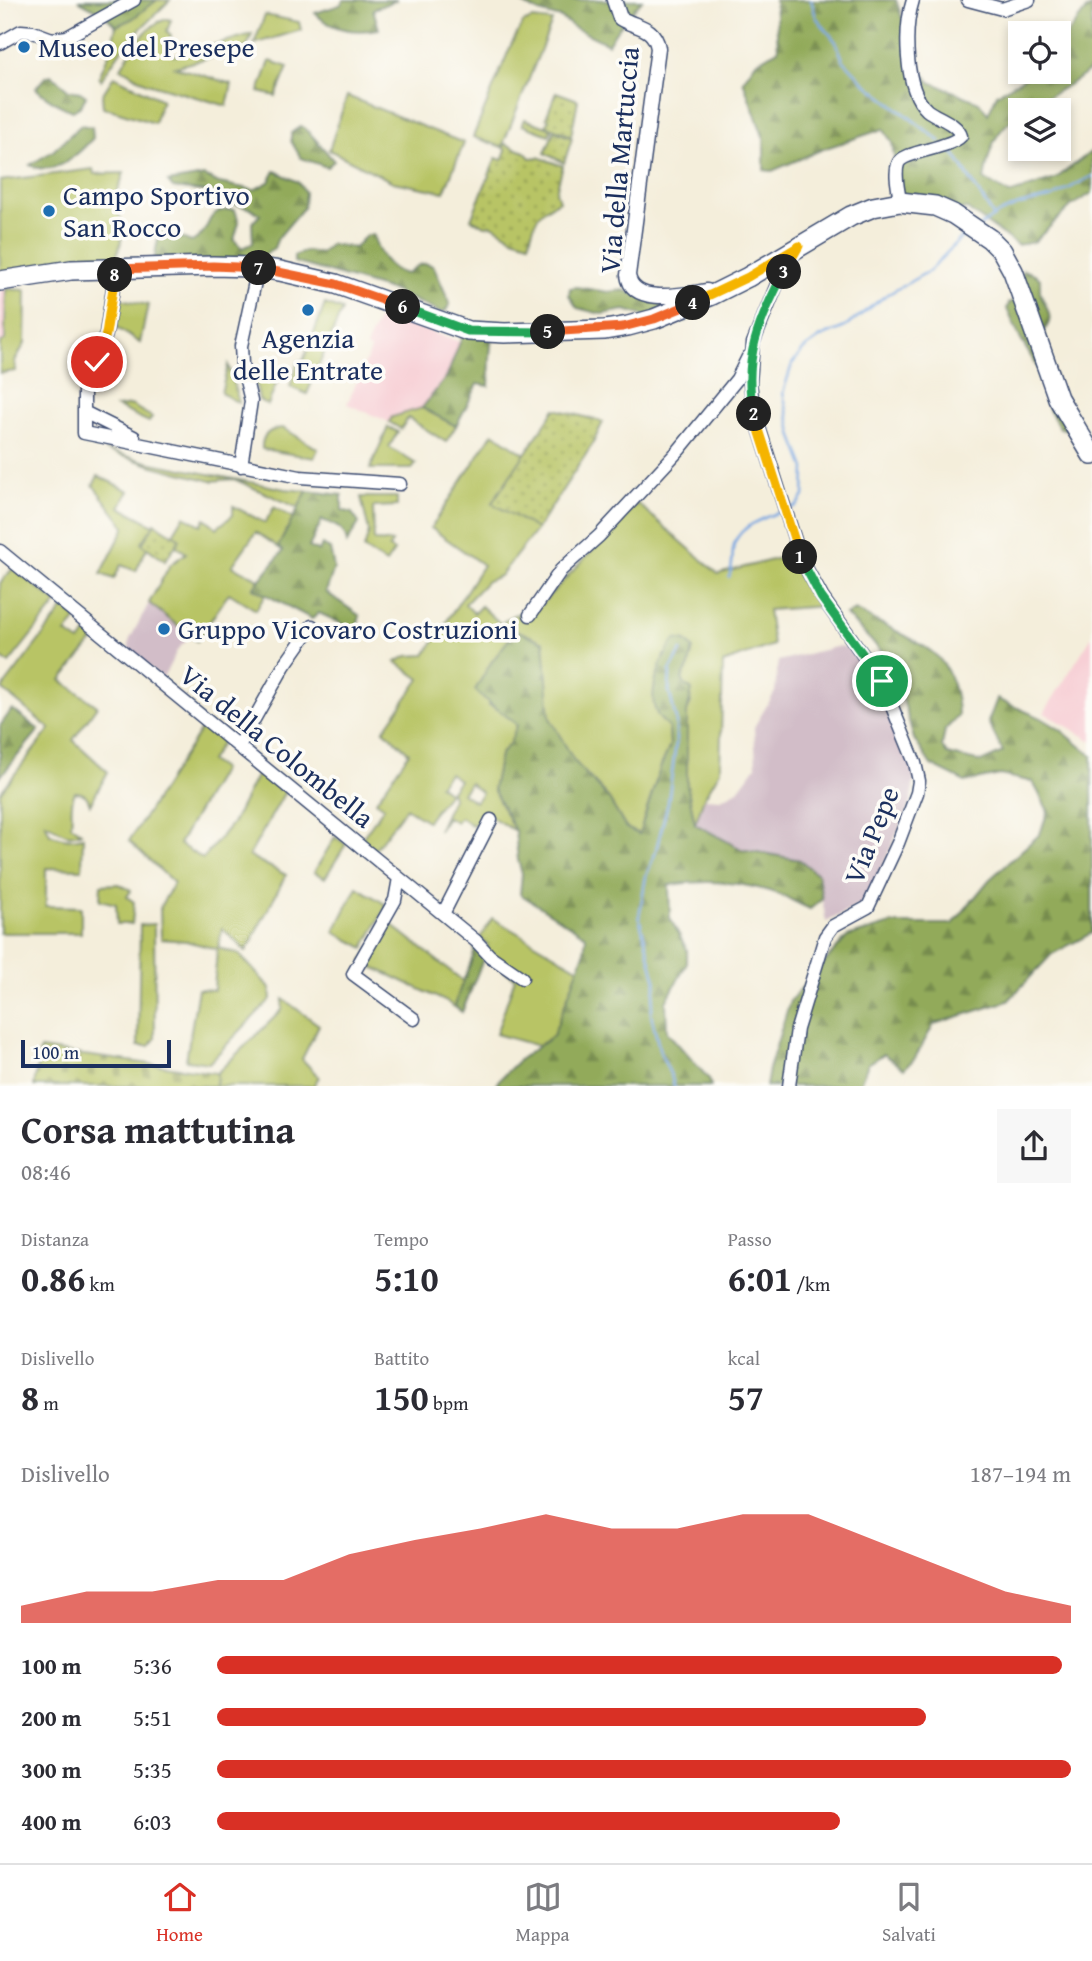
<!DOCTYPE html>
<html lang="it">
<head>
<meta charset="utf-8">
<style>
	:root { --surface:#fff; --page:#f7f7f7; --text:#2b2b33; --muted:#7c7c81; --line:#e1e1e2; --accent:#d93025 }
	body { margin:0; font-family:"Gentium Book Plus",serif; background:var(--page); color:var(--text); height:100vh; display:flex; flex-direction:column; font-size:26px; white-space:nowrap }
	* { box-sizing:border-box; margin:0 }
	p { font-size:23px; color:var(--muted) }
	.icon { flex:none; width:38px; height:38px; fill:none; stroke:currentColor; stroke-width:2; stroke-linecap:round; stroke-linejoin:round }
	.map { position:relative; height:1086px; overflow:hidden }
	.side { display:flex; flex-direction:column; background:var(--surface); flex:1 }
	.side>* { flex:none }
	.tools { position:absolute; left:1008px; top:21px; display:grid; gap:14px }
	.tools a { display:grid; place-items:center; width:63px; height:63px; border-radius:0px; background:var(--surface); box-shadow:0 4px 10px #0003; font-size:35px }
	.scale { position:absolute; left:21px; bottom:18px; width:150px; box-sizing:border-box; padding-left:7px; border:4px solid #1b2f5e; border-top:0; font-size:19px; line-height:24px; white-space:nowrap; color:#1b2f5e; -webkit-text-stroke:5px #fdfcf7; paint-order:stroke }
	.pin { position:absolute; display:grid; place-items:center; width:60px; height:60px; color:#fff; margin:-30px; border:4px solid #fff; border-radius:50%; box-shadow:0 2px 7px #0007 }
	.km { position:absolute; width:35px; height:35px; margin:-18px; border-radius:50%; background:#222; color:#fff; font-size:19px; line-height:35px; text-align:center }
	.round { display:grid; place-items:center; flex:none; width:74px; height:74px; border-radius:0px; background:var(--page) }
	.head { display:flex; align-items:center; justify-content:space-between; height:119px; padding:0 21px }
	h1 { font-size:38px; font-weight:600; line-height:52px }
	.stats { display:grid; grid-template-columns:repeat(3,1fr); gap:10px; height:119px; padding:7px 21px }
	.stats div { display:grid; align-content:center }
	.stats b { font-size:35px; font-weight:600 }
	.stats small { font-size:19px; font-weight:400 }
	.stats p { font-size:19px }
	.chart { height:196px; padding:14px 21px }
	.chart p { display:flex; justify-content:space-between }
	.chart svg { width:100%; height:126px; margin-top:7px; fill:var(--accent); opacity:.7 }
	ul { padding:0 21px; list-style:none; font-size:23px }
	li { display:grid; grid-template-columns:112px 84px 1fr; align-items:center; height:52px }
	li i { height:18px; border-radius:9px; background:var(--accent) }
	.tab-bar { display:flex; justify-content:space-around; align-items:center; height:98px; border-top:2px solid var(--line); background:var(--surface); font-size:19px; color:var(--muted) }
	.tab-bar a { display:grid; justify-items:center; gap:4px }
	.tab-bar .on { color:var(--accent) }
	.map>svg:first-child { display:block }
	.built { fill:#f7cfd5 }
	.industrial { fill:#d2bdc8 }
	.grass { fill:#b8c465; stroke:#6a7a62; stroke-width:2; fill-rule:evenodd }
	.forest { fill:url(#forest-firs); stroke:#566c5c; stroke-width:2 }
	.cemetery { fill:url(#cemetery-stones); stroke:#6a7a62; stroke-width:2 }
	.park { fill:url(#park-dots); stroke:#6a7a62; stroke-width:2 }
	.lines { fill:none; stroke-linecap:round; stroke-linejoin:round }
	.stream { stroke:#77a6e1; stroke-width:2.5 }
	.minor-casing { stroke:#3c4c71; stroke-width:15 }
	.tertiary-casing { stroke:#3c4c71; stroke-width:17 }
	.primary-casing { stroke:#3c4c71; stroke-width:22 }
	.minor { stroke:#fff; stroke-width:12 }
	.tertiary { stroke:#fff; stroke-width:14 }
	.primary { stroke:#fff; stroke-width:19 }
	.split-1-casing { stroke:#fff; stroke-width:14 }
	.split-2-casing { stroke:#fff; stroke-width:14 }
	.split-3-casing { stroke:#fff; stroke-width:14 }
	.split-4-casing { stroke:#fff; stroke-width:14 }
	.split-5-casing { stroke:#fff; stroke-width:14 }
	.split-6-casing { stroke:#fff; stroke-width:14 }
	.split-7-casing { stroke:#fff; stroke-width:14 }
	.split-8-casing { stroke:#fff; stroke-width:14 }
	.split-9-casing { stroke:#fff; stroke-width:14 }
	.split-1 { stroke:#22a559; stroke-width:9 }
	.split-2 { stroke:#f5b400; stroke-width:9 }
	.split-3 { stroke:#22a559; stroke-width:9 }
	.split-4 { stroke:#f5b400; stroke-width:9 }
	.split-5 { stroke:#f0652b; stroke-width:9 }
	.split-6 { stroke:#22a559; stroke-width:9 }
	.split-7 { stroke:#f0652b; stroke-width:9 }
	.split-8 { stroke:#f0652b; stroke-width:9 }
	.split-9 { stroke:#f5b400; stroke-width:9 }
	.poi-dot { fill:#1f6fb2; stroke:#fdfcf7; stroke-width:2.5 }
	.labels { text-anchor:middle; stroke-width:7; stroke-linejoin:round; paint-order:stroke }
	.poi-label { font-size:28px; fill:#1b2f5e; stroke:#fdfcf7; text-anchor:start }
	.street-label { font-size:28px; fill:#1b2f5e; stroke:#fdfcf7 }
</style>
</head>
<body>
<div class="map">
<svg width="1092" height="1086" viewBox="0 0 1092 1086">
	<defs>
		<pattern id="forest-firs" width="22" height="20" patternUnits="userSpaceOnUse" patternTransform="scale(1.75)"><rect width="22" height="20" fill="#92aa5a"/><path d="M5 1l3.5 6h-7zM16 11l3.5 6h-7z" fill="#768b4e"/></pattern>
		<pattern id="cemetery-stones" width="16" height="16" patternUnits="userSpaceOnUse" patternTransform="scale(1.75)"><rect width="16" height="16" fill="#b8c465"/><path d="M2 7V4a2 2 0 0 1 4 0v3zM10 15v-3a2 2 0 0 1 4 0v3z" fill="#95a056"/></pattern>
		<pattern id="park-dots" width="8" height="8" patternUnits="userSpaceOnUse" patternTransform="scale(1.75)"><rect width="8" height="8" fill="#b8c465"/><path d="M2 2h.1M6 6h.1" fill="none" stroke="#95a056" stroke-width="1.8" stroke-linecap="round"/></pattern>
	</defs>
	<rect width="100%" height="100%" fill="#fdfcf7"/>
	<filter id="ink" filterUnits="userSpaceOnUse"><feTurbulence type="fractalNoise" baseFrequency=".0143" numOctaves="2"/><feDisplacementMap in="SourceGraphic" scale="14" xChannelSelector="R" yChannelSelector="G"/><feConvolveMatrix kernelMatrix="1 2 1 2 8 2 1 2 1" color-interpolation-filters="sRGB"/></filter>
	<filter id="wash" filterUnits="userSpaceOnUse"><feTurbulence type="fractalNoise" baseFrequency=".00686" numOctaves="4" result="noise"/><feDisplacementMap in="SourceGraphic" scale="28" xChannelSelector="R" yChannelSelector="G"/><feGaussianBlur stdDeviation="1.57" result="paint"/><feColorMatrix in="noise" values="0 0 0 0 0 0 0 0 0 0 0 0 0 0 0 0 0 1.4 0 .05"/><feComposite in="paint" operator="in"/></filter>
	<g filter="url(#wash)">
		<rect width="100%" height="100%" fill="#f4eedb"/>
		<!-- built -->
		<path class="built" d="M6 289 5 340 0 343V290Z
			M380 315 460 342 447 376 422 408 392 417 389 422 347 404 371 350 366 347Z
			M1092 636V741L1044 713Z"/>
		<!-- industrial -->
		<path class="industrial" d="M149 603 191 636 178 649 163 678 129 651V641Z
			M840 646 860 652 880 683 915 772 911 802 867 901 826 922 818 875 800 860 741 849 695 824 704 798 721 799 738 790 756 766 754 727 775 692 778 661Z"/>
		<!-- grass -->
		<path class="grass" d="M157 0H170L126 43 101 80 99 77 111 49 116 26 132 19Z
			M265 15 299 22 301 30 254 44Z
			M167 19 171 20 167 31 171 36 167 50 174 56 252 34 247 47 175 67 232 84 227 106 147 83 121 68C131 50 146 24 167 19Z
			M532 19 552 21 502 147 473 137 511 45 523 23Z
			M270 61 288 67 276 96 259 92Z
			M114 76 162 100 154 123 103 107 102 95Z
			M347 96 464 143 444 192 393 182 329 150Z
			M93 169 94 174 124 173 112 207C129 219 122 243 115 260L0 273V181Z
			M6 289 26 290 25 343 15 361 16 371 0 373V343L5 340Z
			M117 298 148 305 140 343 113 325Z
			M325 304 342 310 307 394 290 387 298 361H303Z
			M228 365 239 403 221 393Z
			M255 379 277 382 268 405 259 400 256 384H253L252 380Z
			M131 405 152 417 149 422 117 407Z
			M422 408 456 426 446 442 408 418 401 429 389 422 392 417Z
			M388 427 398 432 389 447 416 464 412 469H370Z
			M283 428 318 449 314 458 262 449C261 435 270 429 283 428Z
			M493 433 525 454 492 503 537 529 500 576 487 581 465 604 474 613 481 606 501 624C511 615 517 611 531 615L637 503 718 574 795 554 825 606 768 610 773 645 723 663 720 771 704 798 695 824 687 785V712L691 702 682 678 689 666 664 655C657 686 643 702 669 728L670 746 661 766 639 834 626 828 607 796 574 761 549 718 544 643 516 630 490 664 489 705 500 710 517 725 510 743 500 755 493 789 515 831 483 812 478 822 472 825 460 817 456 822 447 817 438 831 453 798 451 791 459 780 449 773 439 785 449 793 427 821 406 808 373 852 360 841 384 807 376 801 409 753 384 730 420 679 396 662 407 656 425 655 483 565 431 528ZM470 783 482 793 475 802 462 793Z
			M105 450 147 462 285 489 307 491 298 508 234 479 211 481 153 466Z
			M98 476 129 491 120 507 154 525 142 543 147 548 136 571 121 565 114 579 101 574 125 527 93 485Z
			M361 497H397V506L373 507 374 541 392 542 389 548 394 551 386 563 364 549 369 532Z
			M233 506 265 523 274 507 293 518 278 547 256 532 232 566 259 579 253 588 265 595 256 610 229 593 197 641 149 603 170 565 186 553 176 546 180 539 173 534 184 516 201 525 205 518 217 528 233 515Z
			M13 568 57 603 9 663 0 657V583Z
			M64 608 77 619 66 633 80 642 90 628 98 635 61 680 97 706 73 740 108 772 90 804C88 796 83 792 75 792 69 806 73 811 71 825L81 832C64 840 59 828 45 823L50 834C63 839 70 840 83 837L82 869 46 868V906L81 907V933H0V793L50 729 2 689Z
			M205 723 224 739 210 761 222 769 179 844 203 859 233 822 259 770 286 790 249 856 286 875 246 951 222 928 218 948 239 954 270 988 271 999 209 1063 186 1060 198 989 214 990 217 949 186 941 161 939 160 907 174 883 129 841Z
			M335 837 346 844 325 878 314 872Z
			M118 884 131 890 127 897 134 902 132 924H117L116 904 100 900 101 885Z
			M357 887 387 905 364 948 334 932Z
			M492 918 579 969 553 1036 538 1046 496 1034 515 978 484 957 488 945 480 938Z
			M387 921 472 988 462 1012 447 1002 362 962Z
			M154 924 155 1039 149 1046H138L140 925Z
			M283 999 319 1025 302 1059 319 1077 313 1086H216L217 1073 282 1010Z"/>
		<!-- forest -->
		<path class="forest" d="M78 0H157L132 19 116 26 102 13Z
			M344 0H397L373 9 379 29C356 33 332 31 315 13L340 5Z
			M514 0H642L616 31 608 44 575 28 561 18 539 12Z
			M775 0H896L918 65 930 82 979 102 988 114 997 94 1034 72H1059V45L1086 10 1092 6V67L1083 76 1026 110H1020V114C993 131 990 149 984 179L1009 194 1055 179 1092 151V193L1071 206 1034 242 1017 245 967 209 949 212 900 202 892 142 883 129 823 149 772 171 764 170V139L743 81 756 62 778 50Z
			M51 75 69 90 80 92 86 96 81 106 73 111C63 108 43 96 36 88L45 77Z
			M81 125 92 127 93 138C78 155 53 177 30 165L53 151Z
			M301 126C309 130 327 153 334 161L327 167 301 158 291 141V133Z
			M275 171 298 182 305 192 304 207 278 238 274 248 260 259 154 261 159 233C171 228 180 239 192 242 216 228 201 208 235 210L239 222 234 240 242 248 253 243 252 223 260 215 252 209 230 203 218 193 173 188 168 182 204 176 219 183 254 190 269 182Z
			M366 235H374C376 251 389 271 406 274 415 267 424 259 434 267L450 304 445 312H439L394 291 294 262V256L306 251 321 253 331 244 355 248Z
			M1023 270 1035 274 1040 279C1040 283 1040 287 1040 291 1043 306 1058 318 1043 331L1068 430 1060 428 1050 412 1038 368 1021 340 1007 309 1009 303 1014 301Z
			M576 287 608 292 624 290 652 301 705 304 707 310 686 321 654 323 642 315 625 310 601 314 577 308 569 295 570 288Z
			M463 334 492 338C489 355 490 370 489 386L478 384 456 426 422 408 447 376Z
			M307 491 342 495V510L352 513 359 523 347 543C345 528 335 525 322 520L309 547 319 552 322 545 330 549 334 568 326 592 360 616 356 630 319 613 312 619 253 588 283 551 278 547Z
			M855 610C880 624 909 635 932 652 950 665 958 695 958 716L945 730 942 746 947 754 981 762 1003 752 988 722 997 699 1041 718 1061 730 1092 756V933L1052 954 1008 1001 934 1024 915 1058 904 1069 884 1054 868 1064 859 1086H766L769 1069 790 1001 847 937 891 924H953L989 880 1040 834 1048 811 1033 782 1000 775 965 782 931 765 914 739 893 663 846 615Z
			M516 630 544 642 550 718 574 761 607 796 626 828 639 834 661 766 670 746 669 728C666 724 660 720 658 716 645 695 662 657 675 639L686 641 693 648 689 666 682 678 684 684 692 690 687 713V785L695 824 741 849 800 860 818 875 822 899 810 909C797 903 783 895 769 891 737 881 701 880 669 885L670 918 687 950V963L666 1002 667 1032 709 1079 711 1086H497L498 1081 519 1060 553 1036 584 953 586 936 520 894 522 874 518 860 515 831 493 789 500 755 510 743 517 725C503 712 488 704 475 690L490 664Z
			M12 709 39 730 0 777V726Z
			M475 948 484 957 462 1012 455 1007C458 986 471 969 475 948Z"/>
		<!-- cemetery -->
		<path class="cemetery" d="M40 1049 217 1073 216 1086H34Z"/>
		<!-- park -->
		<path class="park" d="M556 92 578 100 571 136 546 125 549 119 546 118Z
			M525 119 552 129 549 135 522 125Z
			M554 131 572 138 564 163 545 153Z
			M505 144 525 152 530 158 538 157 563 166 556 191 559 201C535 213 536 219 529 243L513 238 492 225 485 226 471 219 496 158 502 160 506 150 503 148Z
			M555 409 603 422 592 445 537 529 492 503Z
			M155 523 180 539 165 561 142 544Z"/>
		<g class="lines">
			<!-- stream -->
			<path class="stream" d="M811 0 816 17 836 42 843 60 866 84 940 141
				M947 148 955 155 994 217
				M981 225 1000 213 1019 205 1053 197 1092 176
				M788 509 797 506 804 496 805 468 793 437 783 393 792 364 804 349 821 337 845 327 885 296 929 271 966 233
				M729 577C733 567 732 560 733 550 735 527 762 519 782 511
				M674 1086 672 1078 660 1052 651 1014 656 981 639 917 646 876 655 854 668 803 676 743V719L669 691 670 671 681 651"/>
		</g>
	</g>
	<g filter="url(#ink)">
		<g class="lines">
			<defs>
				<path id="minor" d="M968 0 1002 9 1029 0
					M0 43 21 31 33 32 52 39 67 37 134 0
					M900 202C899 191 894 175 898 164 902 151 949 149 961 136 957 123 937 118 927 110 904 89 904 28 913 0
					M116 269 106 334 97 362 84 390V433L300 477 400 484
					M84 412 134 437
					M241 466 251 401 242 364 241 346 258 268
					M0 551 476 941 490 956 522 978
					M530 615 561 570 599 536 679 450 737 379 748 357
					M239 746 284 666 312 626
					M399 878 395 900 353 974 414 1019
					M443 914 491 820
					M789 1086 797 1029 825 937 833 926 868 907 898 843 917 793 919 781 915 763 882 682 822 597 801 559 754 412 750 383 753 343 778 282 794 253"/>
				<path id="tertiary" d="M614 0 620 18C636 28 654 25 658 48L628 275C632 307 686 294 707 291"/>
				<path id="primary" d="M0 281 71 270 213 266 252 267 280 271 336 284 468 331 505 333 605 330 628 326 654 319 712 295 748 277 851 216 873 207 900 202 935 206 953 214 990 239 1002 251 1013 271 1058 398 1092 455"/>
			</defs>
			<!-- minor casing -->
			<use href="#minor" class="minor-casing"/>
			<!-- tertiary casing -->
			<use href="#tertiary" class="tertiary-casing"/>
			<!-- primary casing -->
			<use href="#primary" class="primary-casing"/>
			<!-- minor -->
			<use href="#minor" class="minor"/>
			<!-- tertiary -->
			<use href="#tertiary" class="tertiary"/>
			<!-- primary -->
			<use href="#primary" class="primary"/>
		</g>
	</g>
	<g class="lines" filter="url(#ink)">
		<defs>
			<path id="split-1" d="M800 557 821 597 882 681"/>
			<path id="split-2" d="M754 414 800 557"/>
			<path id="split-3" d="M754 414C741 359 760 320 784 272"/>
			<path id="split-4" d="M693 303 748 277 799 246 784 272"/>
			<path id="split-5" d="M548 332 623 327 654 319 693 303"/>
			<path id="split-6" d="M403 307 468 331 548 332"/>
			<path id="split-7" d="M259 268 336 284 403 307"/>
			<path id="split-8" d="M115 275 116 269 213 266 259 268"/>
			<path id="split-9" d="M97 362 106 334 115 275"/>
		</defs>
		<!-- split-1 casing -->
		<use href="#split-1" class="split-1-casing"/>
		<!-- split-2 casing -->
		<use href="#split-2" class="split-2-casing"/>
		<!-- split-3 casing -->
		<use href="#split-3" class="split-3-casing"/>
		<!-- split-4 casing -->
		<use href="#split-4" class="split-4-casing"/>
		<!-- split-5 casing -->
		<use href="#split-5" class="split-5-casing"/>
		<!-- split-6 casing -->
		<use href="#split-6" class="split-6-casing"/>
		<!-- split-7 casing -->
		<use href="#split-7" class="split-7-casing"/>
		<!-- split-8 casing -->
		<use href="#split-8" class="split-8-casing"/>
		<!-- split-9 casing -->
		<use href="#split-9" class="split-9-casing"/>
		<!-- split-1 -->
		<use href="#split-1" class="split-1"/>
		<!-- split-2 -->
		<use href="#split-2" class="split-2"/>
		<!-- split-3 -->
		<use href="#split-3" class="split-3"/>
		<!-- split-4 -->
		<use href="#split-4" class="split-4"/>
		<!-- split-5 -->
		<use href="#split-5" class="split-5"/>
		<!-- split-6 -->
		<use href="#split-6" class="split-6"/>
		<!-- split-7 -->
		<use href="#split-7" class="split-7"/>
		<!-- split-8 -->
		<use href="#split-8" class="split-8"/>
		<!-- split-9 -->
		<use href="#split-9" class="split-9"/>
	</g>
	<!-- markers -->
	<g class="poi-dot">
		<circle cx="24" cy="47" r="7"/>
		<circle cx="49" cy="211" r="7"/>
		<circle cx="308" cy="310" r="7"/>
		<circle cx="164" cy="629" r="7"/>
	</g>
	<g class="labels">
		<!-- poi labels -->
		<g class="poi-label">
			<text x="38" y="57">Museo del Presepe</text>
			<text x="63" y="205">Campo Sportivo<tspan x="63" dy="32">San Rocco</tspan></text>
			<text x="308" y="348" text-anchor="middle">Agenzia<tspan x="308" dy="32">delle Entrate</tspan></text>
			<text x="178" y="639">Gruppo Vicovaro Costruzioni</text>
		</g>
		<!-- street labels -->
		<g class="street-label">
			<text transform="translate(619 160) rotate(-85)" y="10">Via della Martuccia</text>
			<text transform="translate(277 746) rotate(39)" y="10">Via della Colombella</text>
			<text transform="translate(871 835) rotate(-68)" y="10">Via Pepe</text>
		</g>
	</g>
</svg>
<div class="tools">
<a><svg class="icon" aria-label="locate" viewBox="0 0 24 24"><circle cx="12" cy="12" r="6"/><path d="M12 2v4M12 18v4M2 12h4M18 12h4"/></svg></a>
<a><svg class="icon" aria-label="layers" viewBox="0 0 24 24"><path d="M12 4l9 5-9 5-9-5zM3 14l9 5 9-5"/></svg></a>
</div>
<div class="scale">100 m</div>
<div class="pin" style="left:882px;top:681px;background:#1e9e55"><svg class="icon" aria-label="arrive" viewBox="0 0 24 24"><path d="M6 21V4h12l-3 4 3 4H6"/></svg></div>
<div class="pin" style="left:97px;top:362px;background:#d93025"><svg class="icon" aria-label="check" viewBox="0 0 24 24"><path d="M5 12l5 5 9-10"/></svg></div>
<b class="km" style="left:800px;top:557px">1</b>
<b class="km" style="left:754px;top:414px">2</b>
<b class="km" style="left:784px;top:272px">3</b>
<b class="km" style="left:693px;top:303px">4</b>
<b class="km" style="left:548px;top:332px">5</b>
<b class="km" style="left:403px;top:307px">6</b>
<b class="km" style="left:259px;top:268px">7</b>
<b class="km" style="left:115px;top:275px">8</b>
</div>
<section class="side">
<div class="head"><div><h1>Corsa mattutina</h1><p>08:46</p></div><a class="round"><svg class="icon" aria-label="share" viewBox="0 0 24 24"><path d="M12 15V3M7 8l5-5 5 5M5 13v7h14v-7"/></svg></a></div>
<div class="stats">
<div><p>Distanza</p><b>0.86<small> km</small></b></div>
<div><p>Tempo</p><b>5:10</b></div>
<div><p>Passo</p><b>6:01<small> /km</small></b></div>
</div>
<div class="stats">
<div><p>Dislivello</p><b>8<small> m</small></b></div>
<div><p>Battito</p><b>150<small> bpm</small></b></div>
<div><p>kcal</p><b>57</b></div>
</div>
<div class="chart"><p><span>Dislivello</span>187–194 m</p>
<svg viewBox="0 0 160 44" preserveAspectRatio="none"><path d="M0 44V38L10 33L20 33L30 29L40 29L50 20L60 15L70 11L80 6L90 11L100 11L110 6L120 6L130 15L140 24L150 33L160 38V44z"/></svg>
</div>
<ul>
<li><b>100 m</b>5:36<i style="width:99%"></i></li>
<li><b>200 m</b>5:51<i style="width:83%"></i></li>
<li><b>300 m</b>5:35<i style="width:100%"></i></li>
<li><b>400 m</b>6:03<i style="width:73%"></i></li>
</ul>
</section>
<nav class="tab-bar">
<a class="on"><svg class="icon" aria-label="home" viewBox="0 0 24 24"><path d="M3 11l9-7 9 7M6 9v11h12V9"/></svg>Home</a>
<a><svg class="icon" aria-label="map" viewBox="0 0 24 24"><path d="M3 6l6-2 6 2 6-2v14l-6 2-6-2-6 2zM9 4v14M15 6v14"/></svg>Mappa</a>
<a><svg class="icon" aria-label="saved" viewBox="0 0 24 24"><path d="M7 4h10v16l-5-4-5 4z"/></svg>Salvati</a>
</nav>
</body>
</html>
